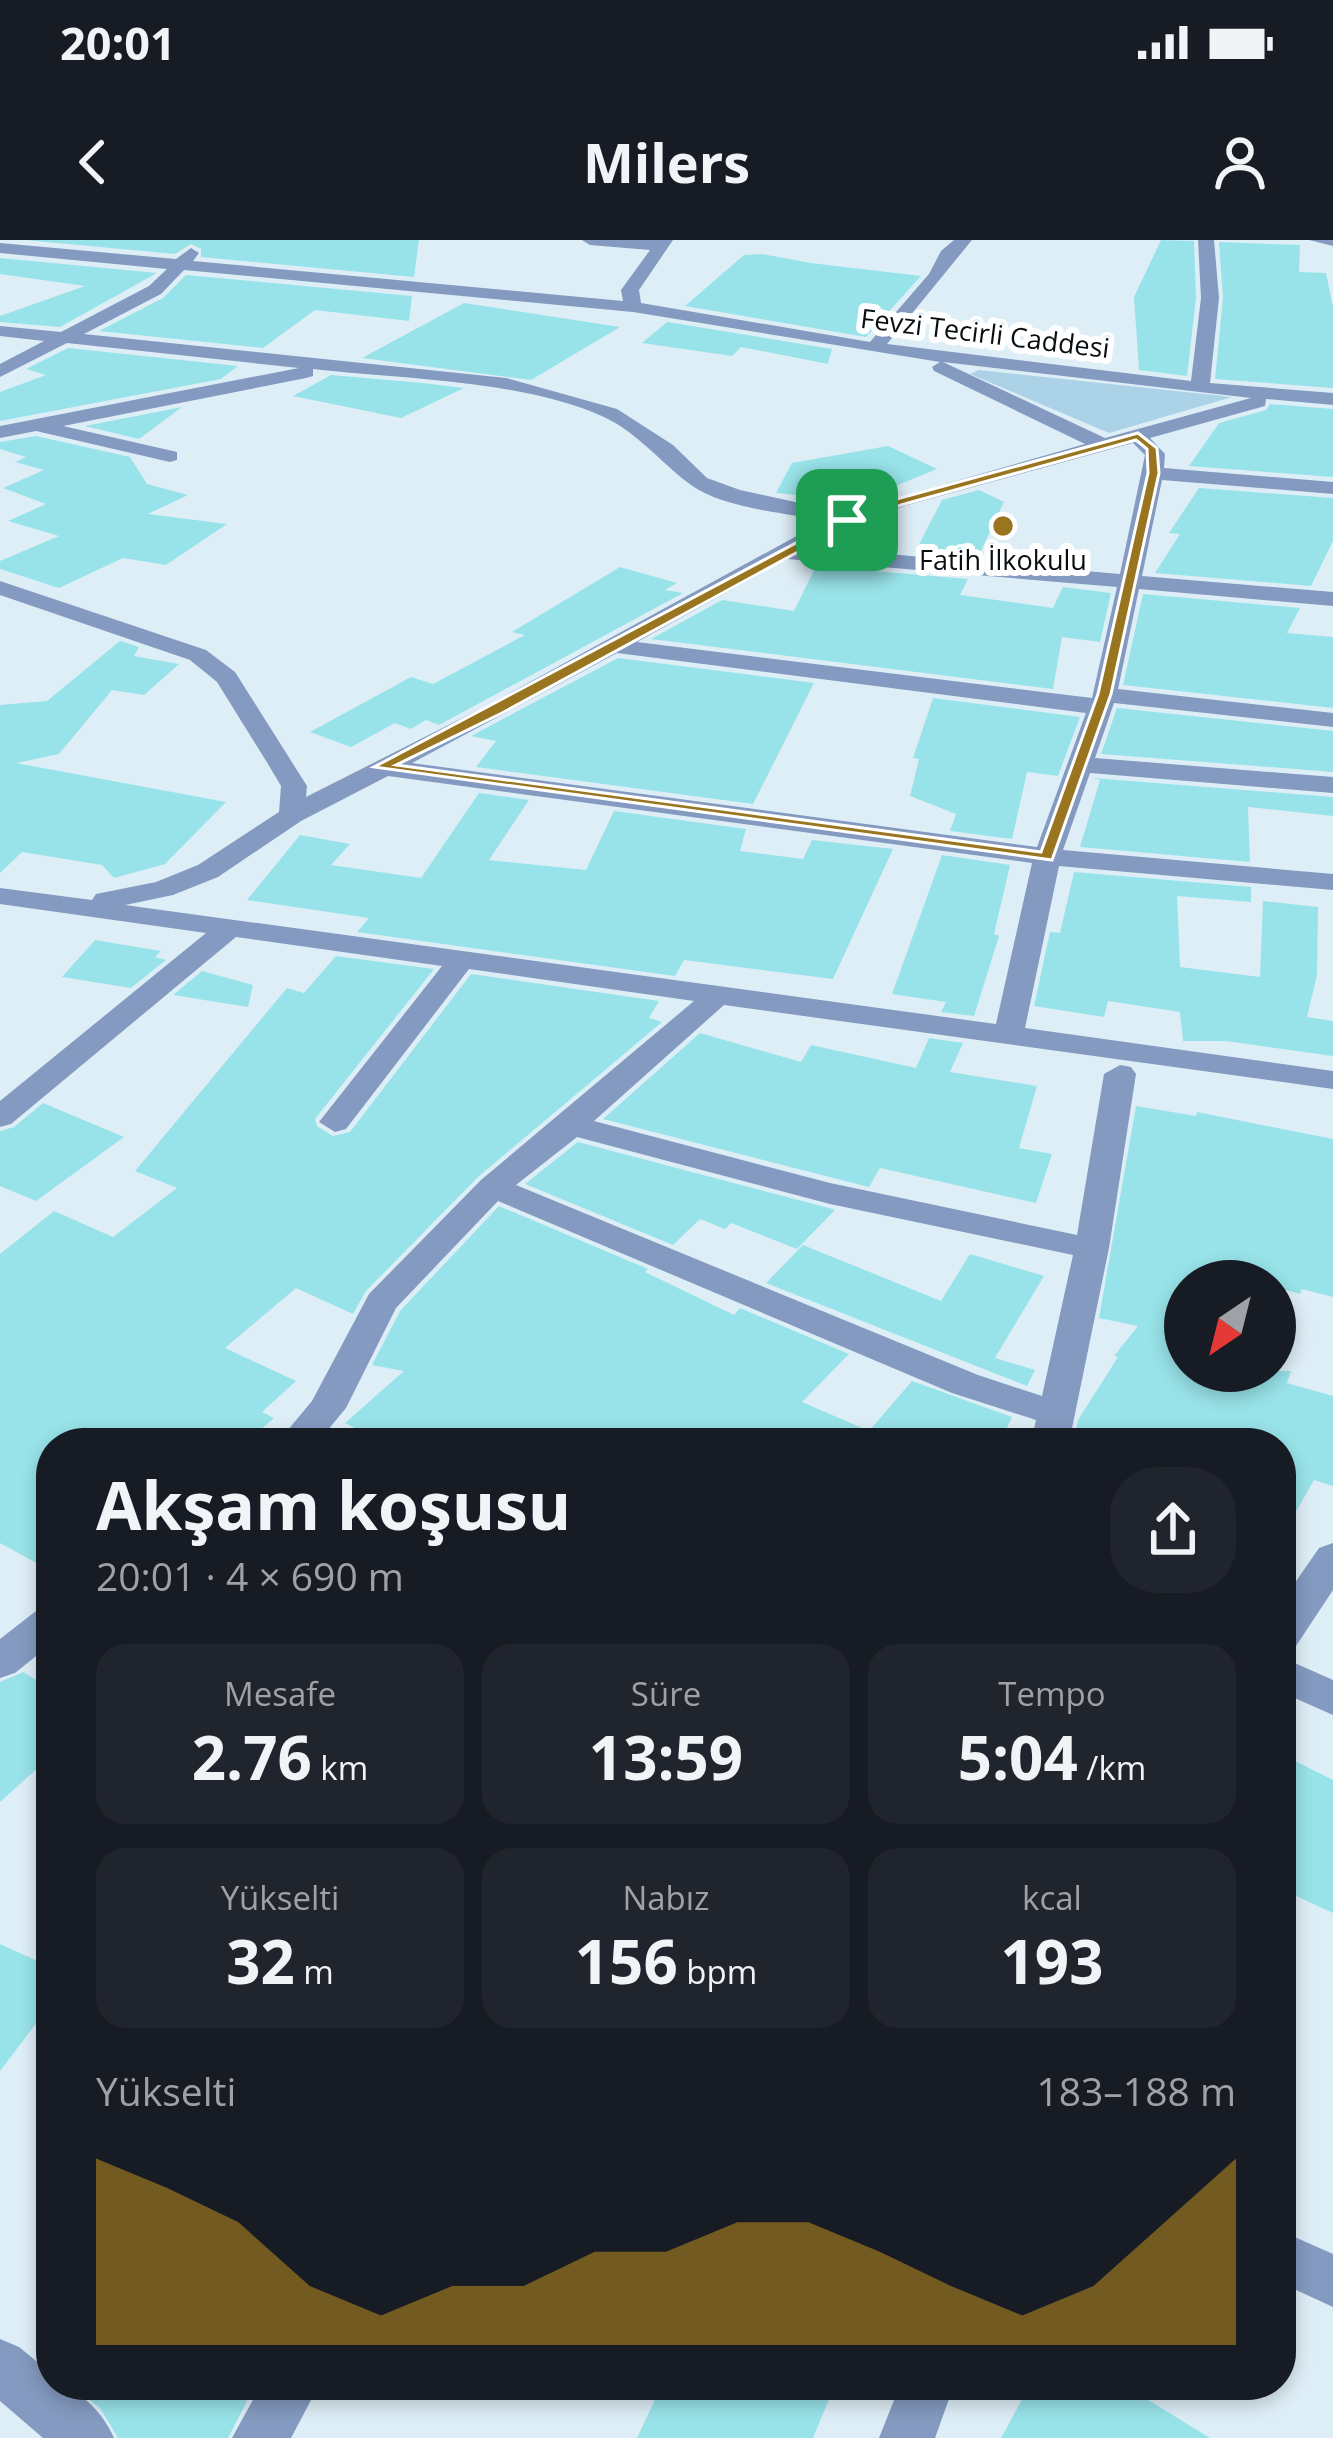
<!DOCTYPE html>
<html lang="tr">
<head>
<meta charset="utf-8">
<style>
	:root { --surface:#171b24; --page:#20242c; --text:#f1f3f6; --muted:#9ea1a6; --accent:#99751f }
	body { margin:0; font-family:"Open Sans",sans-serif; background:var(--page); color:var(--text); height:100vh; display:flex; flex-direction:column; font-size:45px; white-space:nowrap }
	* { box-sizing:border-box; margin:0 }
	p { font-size:39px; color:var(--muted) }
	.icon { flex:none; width:66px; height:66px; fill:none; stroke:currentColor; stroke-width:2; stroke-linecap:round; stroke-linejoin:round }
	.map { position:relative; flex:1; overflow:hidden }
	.sheet { position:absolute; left:36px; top:1188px; width:1260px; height:972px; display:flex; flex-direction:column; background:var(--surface); border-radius:48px; box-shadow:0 6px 18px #0003 }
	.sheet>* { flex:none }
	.needle { width:78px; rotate:215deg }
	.fabs { position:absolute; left:1164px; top:1020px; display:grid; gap:24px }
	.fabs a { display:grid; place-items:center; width:132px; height:132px; border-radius:50%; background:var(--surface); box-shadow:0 6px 18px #0003; font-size:60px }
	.pin { position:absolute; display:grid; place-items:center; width:102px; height:102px; color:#fff; margin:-51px; border-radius:24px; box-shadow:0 6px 18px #0006 }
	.round { display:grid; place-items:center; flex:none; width:126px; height:126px; border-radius:48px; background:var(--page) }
	.head { display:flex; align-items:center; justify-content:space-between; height:204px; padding:0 60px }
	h1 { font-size:66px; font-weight:700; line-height:90px }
	.metrics { display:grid; grid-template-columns:repeat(3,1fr); gap:18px; height:204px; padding:12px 60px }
	.metrics div { display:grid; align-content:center; border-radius:30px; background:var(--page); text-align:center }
	.metrics b { font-size:60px; font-weight:700 }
	.metrics small { font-size:33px; font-weight:400 }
	.metrics p { font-size:33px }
	.chart { height:336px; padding:24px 60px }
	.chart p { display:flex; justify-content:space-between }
	.chart svg { width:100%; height:216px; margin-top:12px; fill:var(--accent); opacity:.7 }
	.status { display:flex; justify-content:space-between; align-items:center; height:84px; padding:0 60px; background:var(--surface); direction:ltr }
	.status svg { height:33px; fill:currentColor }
	header { display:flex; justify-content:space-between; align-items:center; height:156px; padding:0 60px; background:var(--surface); font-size:54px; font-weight:700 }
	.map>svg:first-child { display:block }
	.green { fill:#abd2e7 }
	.building { fill:#98e3e9 }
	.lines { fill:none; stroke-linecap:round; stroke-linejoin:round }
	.minor { fill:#849ac0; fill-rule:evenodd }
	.route { fill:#99751f; stroke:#fff; stroke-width:3; fill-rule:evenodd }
	.poi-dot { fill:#99751f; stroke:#fff; stroke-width:4.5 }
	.labels { text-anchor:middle; stroke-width:12; stroke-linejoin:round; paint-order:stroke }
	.far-street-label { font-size:27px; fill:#080e11; stroke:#fff }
	.far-poi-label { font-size:27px; fill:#080e11; stroke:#fff }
</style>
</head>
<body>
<div class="status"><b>20:01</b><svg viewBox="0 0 49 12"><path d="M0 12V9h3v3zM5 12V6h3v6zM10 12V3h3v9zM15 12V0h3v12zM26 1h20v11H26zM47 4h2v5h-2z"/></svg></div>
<header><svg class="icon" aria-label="back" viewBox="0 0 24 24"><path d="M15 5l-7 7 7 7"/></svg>Milers<svg class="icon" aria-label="person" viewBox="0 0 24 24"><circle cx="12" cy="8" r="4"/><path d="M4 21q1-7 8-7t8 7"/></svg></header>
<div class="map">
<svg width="1333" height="2198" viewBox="0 0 1333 2198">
	<rect width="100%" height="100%" fill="#deeef7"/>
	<!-- green -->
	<path class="green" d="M979 130 1232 157 1109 193 970 134Z"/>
	<!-- building -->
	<path class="building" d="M25 0H419L414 37 201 17V9L191 4 175 14Z
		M1161 0 1194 1 1196 58 1187 136 1139 130 1134 57Z
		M1219 2 1300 5 1299 32 1326 33 1333 67V148L1215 139 1223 58Z
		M762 14 811 23 921 36 866 97 685 66 744 15Z
		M0 18 157 33 60 87 0 82V76L85 46 0 34Z
		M186 35 412 56 409 81 315 70 263 108 99 91 163 58Z
		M464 63 620 87 531 140 362 118Z
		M667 82 832 109 828 124 741 107 732 116 642 103Z
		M68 108 238 126 221 139 0 181V152L46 135 26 129Z
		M331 135 422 143 464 148 401 178 293 156Z
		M1270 164 1333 169V237L1189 226 1219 183 1266 170Z
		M182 167 139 199 85 186Z
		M36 196 130 217 147 244 188 255 148 274 227 284 166 325 123 318 59 348 0 329V321L59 296 8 281 46 264 3 248 44 230 15 222 26 217 0 209V202Z
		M888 206 937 229 874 255 838 242 827 258 776 253 792 223Z
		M1199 248 1333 258V301L1311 346 1155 333 1180 294 1169 293Z
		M979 250 1004 262 978 317 915 312 942 260Z
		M816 326 968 339 960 355 1053 368 1063 347 1111 353 1100 402 1062 397 1053 449 651 399 722 360 794 371Z
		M620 327 677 343 665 350 683 353 439 485 426 480 411 489 395 483 351 507 310 492 411 437 433 444 525 395 512 392Z
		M1143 354 1300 368 1287 393 1333 397V468L1123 445Z
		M120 401 139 407 134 416 179 424 144 455 112 450 59 514 16 523 226 562 165 624 114 638 102 625 22 612 0 633V465L47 461Z
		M618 418 814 443 753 564 476 527 496 501 471 496Z
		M933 458 1080 477 1058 536 1027 532 1012 599 950 591 956 574 910 556 919 519 913 518Z
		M1117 468 1333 491V532L1101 514Z
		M1093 538 1333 557V576L1248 567 1250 622 1080 607 1100 540Z
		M479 553 529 560 489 620 586 630 614 571 746 589 740 611 803 619 812 600 893 609 833 739 684 720 675 736 357 692 369 678 247 660 300 595 350 604 331 625 421 638Z
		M942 615 1010 625 994 694 999 696 974 776 941 772 946 762 892 754Z
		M1074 632 1251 647V662L1177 656 1180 727 1260 737 1263 661 1318 667 1317 735 1307 777 1333 781V816L1226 801H1183L1180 772 1108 761 1104 777 1034 766 1050 692 1060 693Z
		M95 700 161 711 155 717 166 720 131 748 62 737Z
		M336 716 434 729 315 879 317 886 333 896 350 892 471 734 659 761 649 778 662 782 478 937 366 1051 353 1074 296 1048 225 1108 296 1141 262 1172 274 1178 245 1203H206L187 1193 175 1203H164L142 1192 128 1203H51V1331L0 1303V1014L54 971 113 997 177 948 135 931 287 748 304 753Z
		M202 731 253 745 248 767 173 755Z
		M700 793 801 822 811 805 916 828 929 798 963 803 950 832 1037 846 1019 908 1052 914 1036 963 880 928 869 947 603 879Z
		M43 863 124 897 36 961 0 946V891L14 887Z
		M1136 866 1196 876 1197 872 1333 899V1057L1302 1049 1300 1054 1275 1047V1041H1252L1213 1031 1209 1041H1185V1131H1291L1287 1143 1333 1156V1246L1314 1240 1281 1298V1203H1074L1078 1180 1118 1117 1114 1116 1138 1086 1099 1078Z
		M578 902 829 968 835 970 797 1009 731 983 725 989 700 979 673 1005 525 944Z
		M499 966 648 1029 645 1032 734 1075 740 1068 849 1114 802 1162 869 1191 912 1141 1012 1177 1000 1203H385L345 1183 404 1131 372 1125 400 1071Z
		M803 1005 941 1061 970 1014 1044 1036 995 1118 1035 1130 1027 1146 766 1043Z
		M23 1432 51 1449V1516L0 1562V1442Z
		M1281 1514 1333 1540V1673L1281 1649Z
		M0 1704 51 1727V1764L0 1831Z
		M71 2145H228L247 2161 228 2198H118L100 2168Z
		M662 2145H835L813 2198H637Z
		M1030 2145H1124L1210 2198H1001Z"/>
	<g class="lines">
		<!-- minor -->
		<path class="minor" d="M582 0H673L639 50 641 63 870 102 929 34 941 11 954 0H972L887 104 1191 141 1201 58 1198 0H1214L1219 58 1210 143 1333 153V165L1266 159 1265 166 1150 198 1165 214 1164 228 1333 242V254L1162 240 1142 336 1333 352V366L1139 349 1118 449 1333 473V487L1114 463 1095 518 1333 537V553L1090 533 1063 610 1333 634V650L1059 626 1025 788 1333 831V849L724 765 594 881 830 943 1077 995 1104 834 1120 825 1131 827 1136 834 1109 1008 1069 1203H1031L1036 1180 952 1153 498 961 396 1068 346 1168 317 1203H277L312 1161 369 1054 481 940 694 761 469 729 346 889 335 892 319 882 442 726 236 697 11 884 0 887V861L206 693 0 664V648L92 660 96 654 156 642 198 625 279 572 281 546 268 524 217 442 190 420 0 355V341L206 410 235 432 307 546 306 557 488 465 824 281C783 272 725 269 691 245 661 223 638 193 604 177 523 140 402 139 313 129V136L306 138 63 186 177 212V220L170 222 36 191 0 198V186L299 128 67 103 0 137V124L44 101 0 96V86L61 92 149 46 167 29 0 13V3L176 19 191 8 199 13 193 21 623 61 621 50 650 10 590 5ZM184 30 633 72 940 122 932 127 934 131 1085 204 845 273 740 250 707 238 673 205 617 169 506 138 84 94 161 54ZM943 122 1251 158 1105 198ZM1133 203 1145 215 1120 334 807 307 904 266ZM787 319 1117 347 1092 458 637 402ZM617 413 1086 473 1037 607 412 523ZM388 536 1032 623 996 784 125 665 173 655 218 637 301 581ZM577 897 830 964 1073 1015 1042 1156 978 1135 516 945Z
			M1309 0H1333V6Z
			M1333 1303V1350L1296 1406 1281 1411V1363L1319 1308Z
			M51 1367V1404L15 1433 0 1438V1399L36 1371Z
			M1281 1417 1333 1440V1475L1281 1452Z
			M1281 1991 1333 2014V2067L1281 2043Z
			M0 2099 19 2107 51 2133V2145C78 2145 104 2174 114 2198H43L0 2161Z
			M261 2145H319L291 2198H232Z
			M900 2145H954L935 2198H879Z"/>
	</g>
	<!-- route -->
	<path class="route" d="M1138 193 1157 208 1159 233 1111 454 1052 620 374 527 843 278 893 260ZM1136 200 1147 209 1148 233 1098 454 1041 612 396 525 502 473 851 283 901 265Z"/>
	<!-- markers -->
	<circle class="poi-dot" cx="1003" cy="286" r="12"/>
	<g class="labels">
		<!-- far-street labels -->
		<g class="far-street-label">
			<text transform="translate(985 94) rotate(7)" y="9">Fevzi Tecirli Caddesi</text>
		</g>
		<!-- far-poi labels -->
		<g class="far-poi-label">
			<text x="1003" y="330">Fatih İlkokulu</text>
		</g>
	</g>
</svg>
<div class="fabs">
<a><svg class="needle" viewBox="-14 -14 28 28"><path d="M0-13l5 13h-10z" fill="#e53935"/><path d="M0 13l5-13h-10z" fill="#9ea1a6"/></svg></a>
</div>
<div class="pin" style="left:847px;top:280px;background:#1e9e55"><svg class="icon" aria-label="arrive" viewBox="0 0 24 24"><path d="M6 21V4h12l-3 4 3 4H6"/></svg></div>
<section class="sheet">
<div class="head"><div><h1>Akşam koşusu</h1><p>20:01 · 4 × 690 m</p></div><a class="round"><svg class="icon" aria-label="share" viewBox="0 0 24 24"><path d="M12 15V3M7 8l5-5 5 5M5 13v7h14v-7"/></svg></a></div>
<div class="metrics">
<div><p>Mesafe</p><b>2.76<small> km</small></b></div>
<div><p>Süre</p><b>13:59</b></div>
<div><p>Tempo</p><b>5:04<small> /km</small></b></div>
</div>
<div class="metrics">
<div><p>Yükselti</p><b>32<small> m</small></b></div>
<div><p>Nabız</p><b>156<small> bpm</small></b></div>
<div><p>kcal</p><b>193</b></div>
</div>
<div class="chart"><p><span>Yükselti</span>183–188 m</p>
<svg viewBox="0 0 160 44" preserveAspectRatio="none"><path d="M0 44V6L10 12L20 19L30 32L40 38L50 32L60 32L70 25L80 25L90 19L100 19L110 25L120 32L130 38L140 32L150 19L160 6V44z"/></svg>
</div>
</section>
</div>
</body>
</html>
